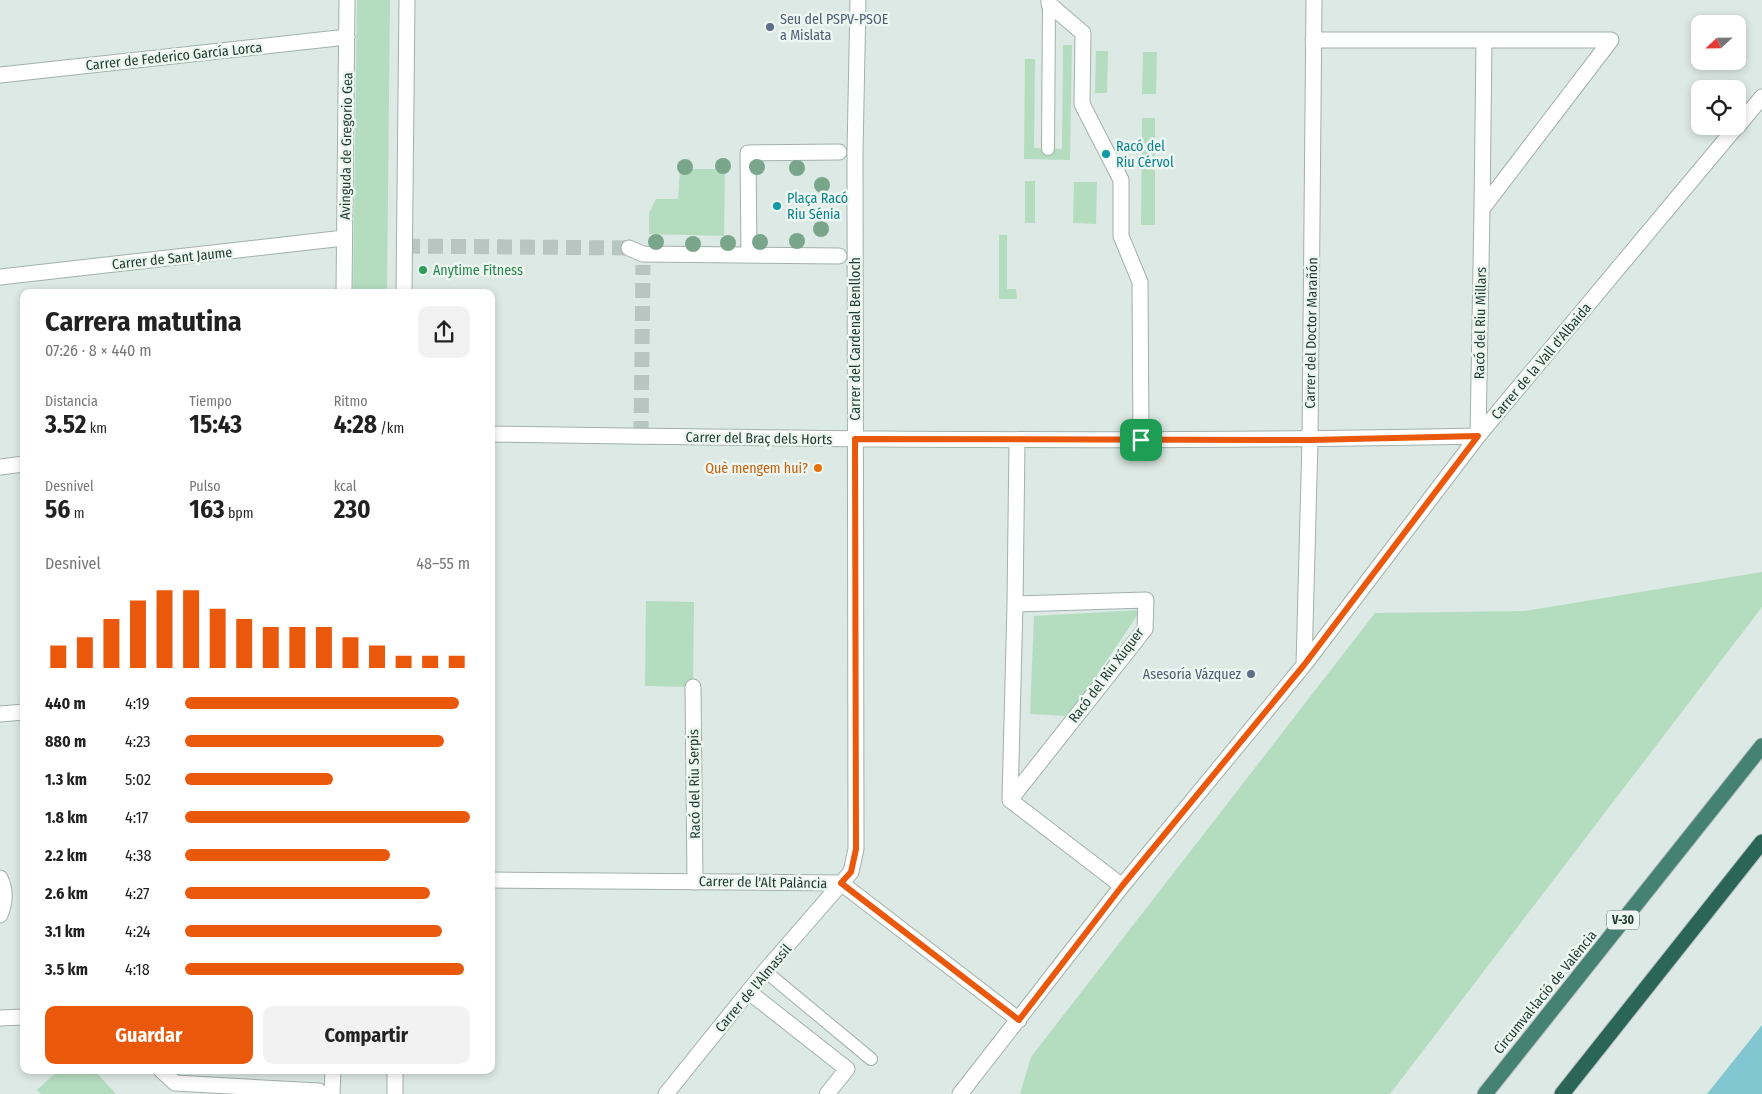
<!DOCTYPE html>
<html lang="es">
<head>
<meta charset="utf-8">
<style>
	:root { --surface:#fff; --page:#f2f2f2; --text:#222; --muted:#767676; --accent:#ea580c }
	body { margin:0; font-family:"Fira Sans Condensed",sans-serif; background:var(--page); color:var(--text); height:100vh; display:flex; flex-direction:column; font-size:19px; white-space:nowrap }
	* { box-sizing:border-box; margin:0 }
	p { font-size:16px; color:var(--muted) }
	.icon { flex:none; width:28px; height:28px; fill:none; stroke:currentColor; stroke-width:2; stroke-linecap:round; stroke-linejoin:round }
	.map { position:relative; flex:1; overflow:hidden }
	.drawer { position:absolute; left:20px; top:289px; width:475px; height:785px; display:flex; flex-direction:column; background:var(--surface); border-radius:10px; box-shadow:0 2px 8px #0003 }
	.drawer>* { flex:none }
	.needle { width:32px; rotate:248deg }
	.controls { position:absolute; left:1691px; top:15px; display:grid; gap:10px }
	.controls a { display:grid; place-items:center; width:55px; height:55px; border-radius:10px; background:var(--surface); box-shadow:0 2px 8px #0003; font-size:25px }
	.pin { position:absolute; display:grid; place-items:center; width:42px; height:42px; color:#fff; margin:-21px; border-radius:10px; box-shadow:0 2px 8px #0006 }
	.round { display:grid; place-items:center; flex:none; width:52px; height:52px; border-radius:10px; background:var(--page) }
	.headline { display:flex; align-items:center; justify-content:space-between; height:85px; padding:0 25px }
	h1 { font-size:28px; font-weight:700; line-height:38px }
	.metrics { display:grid; grid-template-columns:repeat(3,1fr); gap:8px; height:85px; padding:5px 25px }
	.metrics div { display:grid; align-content:center }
	.metrics b { font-size:25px; font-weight:700 }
	.metrics small { font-size:14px; font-weight:400 }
	.metrics p { font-size:14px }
	.chart { height:140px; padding:10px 25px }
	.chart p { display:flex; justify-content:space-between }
	.chart svg { width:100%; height:90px; margin-top:5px; stroke:var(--accent); stroke-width:6 }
	.cta { display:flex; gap:10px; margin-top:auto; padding:10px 25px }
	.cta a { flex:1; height:58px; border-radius:10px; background:var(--accent); color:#fff; font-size:20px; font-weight:700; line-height:58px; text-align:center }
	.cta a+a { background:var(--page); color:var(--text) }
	ul { padding:0 25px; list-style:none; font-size:16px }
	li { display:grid; grid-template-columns:80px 60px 1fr; align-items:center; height:38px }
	li i { height:12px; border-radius:6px; background:var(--accent) }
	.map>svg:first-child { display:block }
	.green { fill:#b4dcbf }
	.water { fill:#82c6d1 }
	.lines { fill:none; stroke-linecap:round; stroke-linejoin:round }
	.pedestrian-tunnel { stroke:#b7c6c0; stroke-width:15; stroke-dasharray:15 8; stroke-linecap:butt }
	.service-casing { stroke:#a0b1ab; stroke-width:14 }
	.pedestrian-casing { stroke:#a0b1ab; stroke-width:17 }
	.minor-casing { stroke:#a0b1ab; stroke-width:17 }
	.tertiary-casing { stroke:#a0b1ab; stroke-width:17 }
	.trunk-casing { stroke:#bcc4c1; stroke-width:17 }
	.motorway-casing { stroke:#bcc4c1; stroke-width:17 }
	.service { stroke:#fff; stroke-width:12 }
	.pedestrian { stroke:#fff; stroke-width:15 }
	.minor { stroke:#fff; stroke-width:15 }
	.tertiary { stroke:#fff; stroke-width:15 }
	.trunk { stroke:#458274; stroke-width:15 }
	.motorway { stroke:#2a6558; stroke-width:15 }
	.tree { fill:#79a68b }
	.route-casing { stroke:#fff; stroke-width:10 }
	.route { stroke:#ea580c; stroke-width:6 }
	.service-dot { fill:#5c6f8a; stroke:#edf6f1; stroke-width:2 }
	.culture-dot { fill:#0f9aa8; stroke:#edf6f1; stroke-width:2 }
	.leisure-dot { fill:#2e9e5b; stroke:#edf6f1; stroke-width:2 }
	.food-dot { fill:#e8710a; stroke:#edf6f1; stroke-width:2 }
	.labels { text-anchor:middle; stroke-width:5; stroke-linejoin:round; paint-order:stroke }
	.shield { fill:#edf6f1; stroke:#5c726b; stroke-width:1 }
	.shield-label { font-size:12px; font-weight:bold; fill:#1e3931 }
	.service-label { font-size:14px; fill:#4e5e75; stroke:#edf6f1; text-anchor:start }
	.street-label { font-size:14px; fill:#1e3931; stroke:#edf6f1 }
	.culture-label { font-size:14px; fill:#0d838f; stroke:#edf6f1; text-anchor:start }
	.leisure-label { font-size:14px; fill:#27864d; stroke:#edf6f1; text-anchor:start }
	.food-label { font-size:14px; fill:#c56008; stroke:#edf6f1; text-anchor:end }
</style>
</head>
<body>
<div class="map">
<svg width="1762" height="1094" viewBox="0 0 1762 1094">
	<rect width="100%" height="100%" fill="#dde9e4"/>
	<!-- green -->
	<path class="green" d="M357 0H390L387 292H353Z
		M1063 45H1072L1070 160 1024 159 1025 59H1035L1034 148 1062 149Z
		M1096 51H1108L1107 93H1095Z
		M1143 52H1157L1156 94H1142Z
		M1142 118H1155V225H1141Z
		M680 169H725L724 236 649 234V213L656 199H678Z
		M1025 181H1035V223H1025Z
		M1074 182H1097L1096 224 1073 223Z
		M999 235H1007V289H1016L1017 299H999Z
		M1762 572V607L1390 1094H1020L1031 1057 1375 613 1525 611Z
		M646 601 694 602 693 687 645 686Z
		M1141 610 1069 716 1030 714 1034 616Z
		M59 1070H94L116 1094H41L37 1090Z"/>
	<!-- water -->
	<path class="water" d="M1762 1025V1094H1707Z"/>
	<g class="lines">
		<!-- pedestrian-tunnel -->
		<path class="pedestrian-tunnel" d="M405 246 629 248
			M641 436 643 265"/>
		<defs>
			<path id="service" d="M1048 149 1049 4
				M765 971 871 1059"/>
			<path id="pedestrian" d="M1049 0V4L1083 33 1082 104 1121 180V236L1140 282 1141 440
				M1313 40H1611L1482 209 1484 40
				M629 248 643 254 839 256
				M749 255 748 153 839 152
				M1478 436 1482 209
				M693 687 695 882
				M1010 800 1145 629 1146 600 1015 604
				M1010 800 1015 604 1017 441
				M1010 800 1122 886
				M0 878C6 890 5 903 0 915
				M749 992 847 1069 827 1094
				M0 1018 24 1017
				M161 1070 175 1083 319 1091"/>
			<path id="minor" d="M0 75 347 37
				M1738 126 1762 97
				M0 277 344 238
				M491 434C820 439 1149 443 1478 436
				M0 467 24 464
				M1304 665 1310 440 1314 0
				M0 714 24 712
				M491 880 841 883 1019 1020
				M666 1094 765 971 851 872 856 849 855 152 858 0
				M960 1094 1122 886 1304 665 1478 436 1737 126"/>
			<path id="tertiary" d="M344 292 347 0
				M404 292 407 0
				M332 1094 333 1070
				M395 1094V1070"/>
			<path id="trunk" d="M1485 1094 1762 746"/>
			<path id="motorway" d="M1562 1094 1762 842"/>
		</defs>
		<!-- service casing -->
		<use href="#service" class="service-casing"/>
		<!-- pedestrian casing -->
		<use href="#pedestrian" class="pedestrian-casing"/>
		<!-- minor casing -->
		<use href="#minor" class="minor-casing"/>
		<!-- tertiary casing -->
		<use href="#tertiary" class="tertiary-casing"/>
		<!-- trunk casing -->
		<use href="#trunk" class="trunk-casing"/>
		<!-- motorway casing -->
		<use href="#motorway" class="motorway-casing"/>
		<!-- service -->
		<use href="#service" class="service"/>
		<!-- pedestrian -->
		<use href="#pedestrian" class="pedestrian"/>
		<!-- minor -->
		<use href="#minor" class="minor"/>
		<!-- tertiary -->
		<use href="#tertiary" class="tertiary"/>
		<!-- trunk -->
		<use href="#trunk" class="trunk"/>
		<!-- motorway -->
		<use href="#motorway" class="motorway"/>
	</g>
	<!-- trees -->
	<g class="tree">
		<circle cx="723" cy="166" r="8"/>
		<circle cx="685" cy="167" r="8"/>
		<circle cx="757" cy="167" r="8"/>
		<circle cx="797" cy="168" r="8"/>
		<circle cx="822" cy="185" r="8"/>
		<circle cx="821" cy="229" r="8"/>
		<circle cx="797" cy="241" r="8"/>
		<circle cx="656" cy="242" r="8"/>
		<circle cx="760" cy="242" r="8"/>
		<circle cx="728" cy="243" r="8"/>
		<circle cx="693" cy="244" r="8"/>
	</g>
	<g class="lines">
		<defs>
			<path id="route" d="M1478 436 1304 665 1122 886 1019 1020 841 883 851 872 856 849 855 439 1310 440Z"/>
		</defs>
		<!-- route casing -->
		<use href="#route" class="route-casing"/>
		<!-- route -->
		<use href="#route" class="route"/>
	</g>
	<!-- markers -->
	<g class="service-dot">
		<circle cx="770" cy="27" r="5"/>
		<circle cx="1251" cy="674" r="5"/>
	</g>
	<g class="culture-dot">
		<circle cx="1106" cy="154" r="5"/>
		<circle cx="777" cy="206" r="5"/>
	</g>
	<circle class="leisure-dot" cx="423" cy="270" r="5"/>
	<circle class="food-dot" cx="818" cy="468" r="5"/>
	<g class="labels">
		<!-- shield labels -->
		<rect class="shield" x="1607" y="910.5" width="32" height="19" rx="4"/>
		<g class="shield-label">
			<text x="1623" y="924">V-30</text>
		</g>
		<!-- service labels -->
		<g class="service-label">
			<text x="780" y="24">Seu del PSPV-PSOE<tspan x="780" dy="16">a Mislata</tspan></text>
			<text x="1241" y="679" text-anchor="end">Asesoría Vázquez</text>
		</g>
		<!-- street labels -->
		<g class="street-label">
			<text transform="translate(174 56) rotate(-6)" y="5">Carrer de Federico García Lorca</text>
			<text transform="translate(346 146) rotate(-89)" y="5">Avinguda de Gregorio Gea</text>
			<text transform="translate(172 258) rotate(-6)" y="5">Carrer de Sant Jaume</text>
			<text transform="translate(1480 323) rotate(-89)" y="5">Racó del Riu Millars</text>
			<text transform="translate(1311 333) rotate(-89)" y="5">Carrer del Doctor Marañón</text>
			<text transform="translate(855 339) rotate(-90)" y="5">Carrer del Cardenal Benlloch</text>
			<text transform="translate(1541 361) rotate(-50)" y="5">Carrer de la Vall d'Albaida</text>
			<text transform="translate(759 438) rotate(1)" y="5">Carrer del Braç dels Horts</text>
			<text transform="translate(1106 675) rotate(-53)" y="5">Racó del Riu Xúquer</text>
			<text transform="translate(694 784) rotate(-91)" y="5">Racó del Riu Serpis</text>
			<text transform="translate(763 882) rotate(1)" y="5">Carrer de l'Alt Palància</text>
			<text transform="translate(753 988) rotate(-50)" y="5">Carrer de l'Almassil</text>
			<text transform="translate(1545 992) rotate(-51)" y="5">Circumval·lació de València</text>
		</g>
		<!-- culture labels -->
		<g class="culture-label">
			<text x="1116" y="151">Racó del<tspan x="1116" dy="16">Riu Cérvol</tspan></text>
			<text x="787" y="203">Plaça Racó<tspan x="787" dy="16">Riu Sénia</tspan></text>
		</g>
		<!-- leisure labels -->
		<g class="leisure-label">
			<text x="433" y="275">Anytime Fitness</text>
		</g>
		<!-- food labels -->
		<g class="food-label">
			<text x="808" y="473">Què mengem hui?</text>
		</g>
	</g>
</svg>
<div class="controls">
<a><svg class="needle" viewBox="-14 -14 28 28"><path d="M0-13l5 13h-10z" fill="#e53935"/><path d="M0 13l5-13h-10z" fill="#767676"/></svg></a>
<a><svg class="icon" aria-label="locate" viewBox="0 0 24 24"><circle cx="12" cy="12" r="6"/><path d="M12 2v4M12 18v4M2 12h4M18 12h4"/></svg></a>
</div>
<div class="pin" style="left:1141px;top:440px;background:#1e9e55"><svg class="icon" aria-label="arrive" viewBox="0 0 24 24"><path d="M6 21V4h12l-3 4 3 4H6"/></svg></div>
<section class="drawer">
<div class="headline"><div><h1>Carrera matutina</h1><p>07:26 · 8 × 440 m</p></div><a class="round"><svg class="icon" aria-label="share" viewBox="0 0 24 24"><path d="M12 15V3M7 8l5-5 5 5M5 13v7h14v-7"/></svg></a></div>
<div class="metrics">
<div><p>Distancia</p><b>3.52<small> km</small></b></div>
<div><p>Tiempo</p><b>15:43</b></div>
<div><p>Ritmo</p><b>4:28<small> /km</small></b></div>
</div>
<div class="metrics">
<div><p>Desnivel</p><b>56<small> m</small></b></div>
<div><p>Pulso</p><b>163<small> bpm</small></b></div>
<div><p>kcal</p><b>230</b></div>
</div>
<div class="chart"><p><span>Desnivel</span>48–55 m</p>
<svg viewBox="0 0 160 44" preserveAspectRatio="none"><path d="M5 44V33M15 44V29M25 44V20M35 44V11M45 44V6M55 44V6M65 44V15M75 44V20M85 44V24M95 44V24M105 44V24M115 44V29M125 44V33M135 44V38M145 44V38M155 44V38"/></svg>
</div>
<ul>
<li><b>440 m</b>4:19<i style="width:96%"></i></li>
<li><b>880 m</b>4:23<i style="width:91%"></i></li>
<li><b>1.3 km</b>5:02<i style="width:52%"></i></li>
<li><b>1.8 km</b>4:17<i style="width:100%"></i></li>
<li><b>2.2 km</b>4:38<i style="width:72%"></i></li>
<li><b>2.6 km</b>4:27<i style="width:86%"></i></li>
<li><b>3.1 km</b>4:24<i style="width:90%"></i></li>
<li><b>3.5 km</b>4:18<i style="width:98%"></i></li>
</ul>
<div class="cta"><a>Guardar</a><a>Compartir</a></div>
</section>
</div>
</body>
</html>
